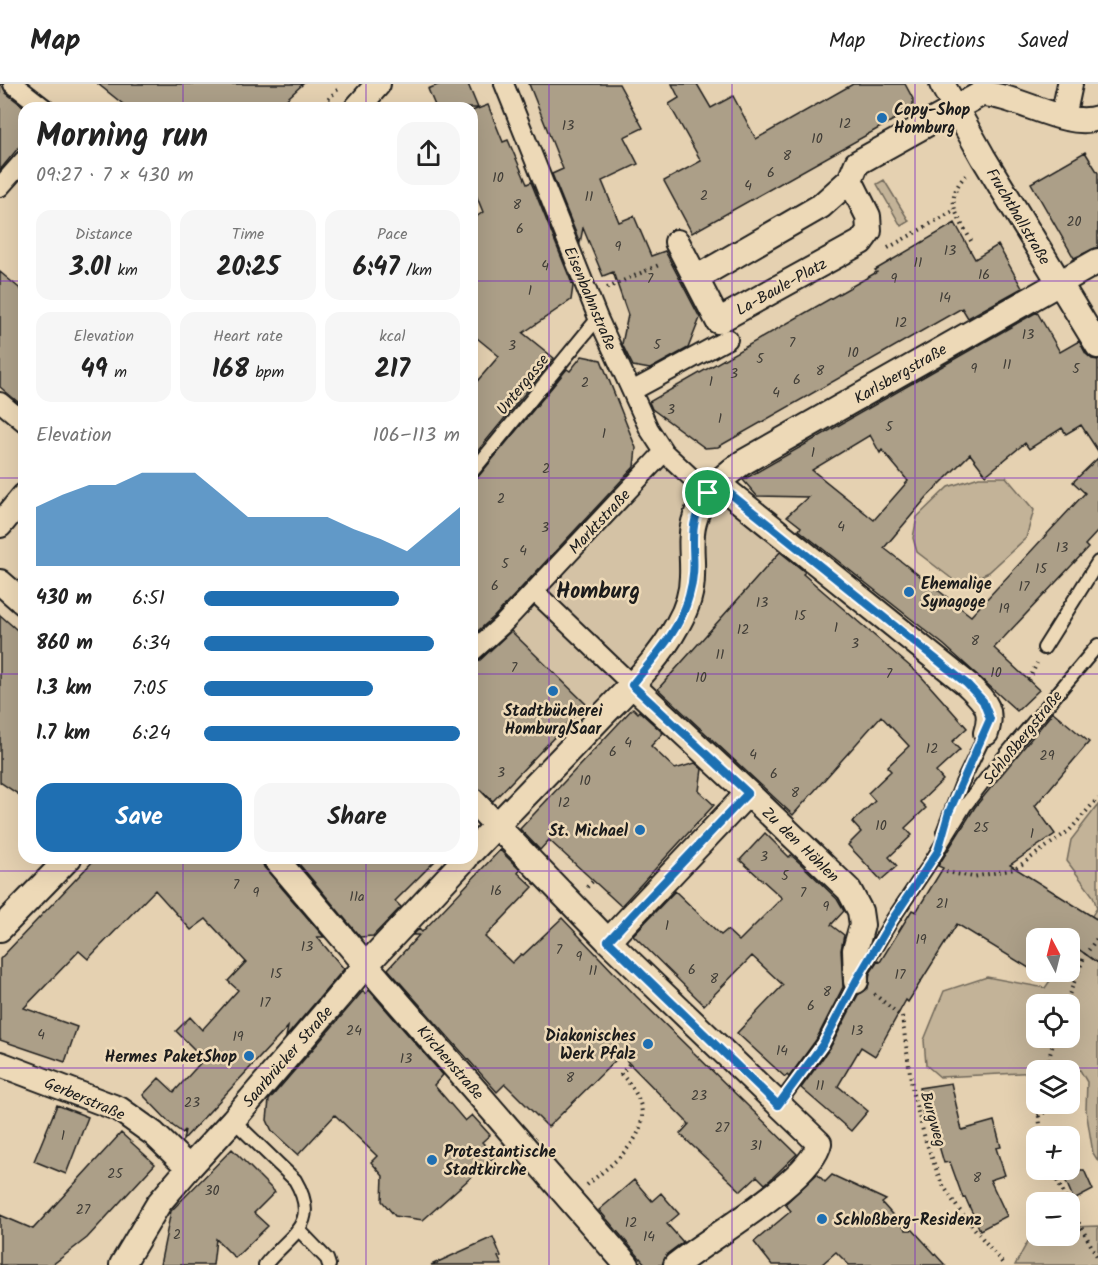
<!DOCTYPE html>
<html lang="en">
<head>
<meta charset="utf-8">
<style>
	:root { --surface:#fff; --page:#f6f6f6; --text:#222; --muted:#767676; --line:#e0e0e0; --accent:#1f6fb2 }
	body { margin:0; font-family:Kalam,sans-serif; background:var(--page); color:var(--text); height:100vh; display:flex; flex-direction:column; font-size:22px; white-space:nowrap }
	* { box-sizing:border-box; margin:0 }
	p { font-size:20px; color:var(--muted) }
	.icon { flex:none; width:33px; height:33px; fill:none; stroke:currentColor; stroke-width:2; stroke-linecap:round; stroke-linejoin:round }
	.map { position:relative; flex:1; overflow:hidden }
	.sheet { position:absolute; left:18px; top:18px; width:460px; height:762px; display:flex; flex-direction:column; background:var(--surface); border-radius:18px; box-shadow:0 6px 24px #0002 }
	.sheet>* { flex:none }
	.needle { width:39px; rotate:353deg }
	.buttons { position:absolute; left:1026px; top:844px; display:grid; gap:12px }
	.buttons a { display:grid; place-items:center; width:54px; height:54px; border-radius:12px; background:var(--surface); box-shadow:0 6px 24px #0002; font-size:30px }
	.pin { position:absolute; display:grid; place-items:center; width:51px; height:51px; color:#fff; margin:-26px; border:3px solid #fff; border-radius:50%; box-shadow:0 2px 6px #0007 }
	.round { display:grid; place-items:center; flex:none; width:63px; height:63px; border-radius:18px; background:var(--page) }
	.head { display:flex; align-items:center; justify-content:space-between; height:102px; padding:0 18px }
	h1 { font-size:33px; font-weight:800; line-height:45px }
	.figures { display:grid; grid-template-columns:repeat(3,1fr); gap:9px; height:102px; padding:6px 18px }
	.figures div { display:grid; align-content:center; border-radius:15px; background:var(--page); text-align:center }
	.figures b { font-size:26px; font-weight:800 }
	.figures small { font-size:16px; font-weight:400 }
	.figures p { font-size:16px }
	.chart { height:168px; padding:12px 18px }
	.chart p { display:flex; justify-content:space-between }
	.chart svg { width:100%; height:108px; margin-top:6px; fill:var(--accent); opacity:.7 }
	.action { display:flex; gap:12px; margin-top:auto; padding:12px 18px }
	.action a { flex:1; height:69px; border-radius:18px; background:var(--accent); color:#fff; font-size:24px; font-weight:800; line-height:69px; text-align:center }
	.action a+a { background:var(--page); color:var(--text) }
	ul { padding:0 18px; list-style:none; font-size:20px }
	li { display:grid; grid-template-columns:96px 72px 1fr; align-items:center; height:45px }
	li i { height:15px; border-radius:8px; background:var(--accent) }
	header { display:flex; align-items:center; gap:36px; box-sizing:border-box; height:84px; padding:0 30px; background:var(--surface); border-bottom:2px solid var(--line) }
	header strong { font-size:28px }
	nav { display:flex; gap:33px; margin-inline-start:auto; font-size:21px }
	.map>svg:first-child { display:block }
	.built { fill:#d4c2a5 }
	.green { fill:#c3b398; stroke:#70685a; stroke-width:1.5; fill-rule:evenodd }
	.building { fill:#ac9f88; stroke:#1c1c1c; stroke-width:1.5; fill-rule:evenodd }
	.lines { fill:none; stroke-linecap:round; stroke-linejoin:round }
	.service-casing { stroke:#1c1c1c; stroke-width:16 }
	.pedestrian-casing { stroke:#1c1c1c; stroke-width:22 }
	.minor-casing { stroke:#1c1c1c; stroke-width:28 }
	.path { stroke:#1c1c1c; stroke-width:4; stroke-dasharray:1.5 4.5; stroke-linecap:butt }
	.service { stroke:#edd9b7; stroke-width:12 }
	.pedestrian { stroke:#edd9b7; stroke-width:18 }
	.minor { stroke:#edd9b7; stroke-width:24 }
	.route-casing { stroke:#fff; stroke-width:12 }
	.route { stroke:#1f6fb2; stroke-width:8 }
	.grid { fill:none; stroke:#7b2cbf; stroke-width:1.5; stroke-opacity:0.55 }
	.poi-dot { fill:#1f6fb2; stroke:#edd9b7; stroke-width:2 }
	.labels { text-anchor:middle; stroke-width:5; stroke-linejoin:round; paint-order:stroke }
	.number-label { font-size:14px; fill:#403d37 }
	.poi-label { font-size:16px; font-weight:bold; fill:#1c1c1c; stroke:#edd9b7; text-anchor:start }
	.street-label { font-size:16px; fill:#1c1c1c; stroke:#edd9b7 }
	.district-label { font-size:22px; font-weight:bold; fill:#1c1c1c; stroke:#edd9b7 }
</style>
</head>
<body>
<header>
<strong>Map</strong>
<nav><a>Map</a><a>Directions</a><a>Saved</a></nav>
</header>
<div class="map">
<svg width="1098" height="1181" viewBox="0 0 1098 1181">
	<rect width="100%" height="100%" fill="#e5d1b1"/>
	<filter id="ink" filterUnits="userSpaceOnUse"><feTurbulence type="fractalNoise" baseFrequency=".0167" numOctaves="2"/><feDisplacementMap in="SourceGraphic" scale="12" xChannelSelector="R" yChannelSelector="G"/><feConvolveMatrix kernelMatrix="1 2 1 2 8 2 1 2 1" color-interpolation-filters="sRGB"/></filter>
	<g filter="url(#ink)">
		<!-- built -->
		<path class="built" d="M659 361 790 457 655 609 631 601 600 634 512 548 490 534Z"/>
		<!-- green -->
		<path class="green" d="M884 96 909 137 901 142 877 100Z
			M979 393H1006L1034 426 1026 454 989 488 960 501 917 468 913 454 917 433 948 403Z
			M1098 721V1077L1093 1069 1086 1026 1087 998 1080 986 940 993 926 981 924 956 944 907 987 893 1045 904 1056 888H1070V866L1097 824 1093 812 1067 777 1071 756ZM1036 921H1070V954H1036Z
			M1098 1142V1181H1015L1032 1150 1036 1149V1152H1070V1143Z"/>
		<!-- building -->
		<path class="building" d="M0 0H2L6 9 24 23V57L0 86Z
			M98 0H303L277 24H128Z
			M440 0H468L478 24H436L428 5Z
			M529 0H619L643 44 624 53 638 80 602 97 619 138 634 132 651 172 665 167 700 234 688 264 650 285 633 282 622 260 628 231 613 188 603 192 583 144 580 159 552 90 563 85Z
			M672 0H697L711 24 733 12 756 55 853 0H905L913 15V25L692 149 664 97 701 77 669 20 679 14Z
			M488 21 503 58 508 56 527 100 531 98 573 202 571 216 523 249 554 274 472 374V303L499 272 472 250V136L483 128 472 101V27Z
			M1085 68 1098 89V163L1074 174 1031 99Z
			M955 139 975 175 998 161 1022 204 968 234 962 224 718 363 705 364 652 325 649 318 877 188 875 186Z
			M0 188 24 208V323L0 303Z
			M1037 228 1060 268 1079 257 1086 270 1092 275 1098 276V367L1081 341 1066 350 1062 344 1029 365 1025 359 986 391 970 370 927 413 884 464 971 532 1085 409 1073 398 1098 374V447L1085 461 1088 464 994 564 1039 606 1017 627 944 561 799 446 801 443 787 432 808 413 757 412 743 396ZM870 351 880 369 882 366 908 397 874 436 812 386Z
			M582 272 601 276 636 364 634 383 494 533 472 552V396L478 393 567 285 570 287Z
			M780 468 805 488 803 490 920 591 967 644 952 658 960 666 936 688 943 696 920 718 926 724 905 744 912 751 889 773 897 782 881 796 848 761 861 748 852 738 875 717 868 709 891 687 887 683 909 662 881 632 793 731 658 605Z
			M0 531 24 552V714L0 698Z
			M511 547 586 620 493 717 472 699V579L480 576Z
			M633 624 638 629 639 627 663 649 651 662 675 685 695 679 702 685 699 707 714 721 621 822 549 756 540 766 520 745Z
			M1053 628 1089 658 1035 722 1055 750 1010 781 1098 836V879L1070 859V855H1036V888H1045L1042 892 957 840 908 918 906 916 875 972 861 963 838 1002 868 1027 851 1047 801 1004 830 964 858 911 868 904 870 889 878 877 880 878 912 826 916 828 943 784 938 782 975 723Z
			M765 749 789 773 791 771 801 780 837 815 844 827 831 841 844 851 841 866 843 903 816 956 789 993 787 991 785 993 737 949 783 901 752 872 704 921 633 851 675 807 721 851 727 846 739 857 782 814 740 776Z
			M500 766 520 786 518 789 533 803 485 853 512 879 521 870 523 871 562 834 636 912 797 1070 770 1096 765 1100 757 1092 741 1107 680 1050 689 1040 621 971 548 1043 505 1000 497 1008 388 885 419 851H413L419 845 422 848Z
			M96 774H261L264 783 324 853H317L344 885 286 953 288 943 183 1056 185 1046 183 1049 173 1042 143 1011 159 994 174 1008 204 975 176 947 190 933 202 946 238 906 228 897 246 878 206 835 191 846 155 806 88 875 79 867 24 924 77 943 65 978 0 956V875Z
			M294 774H438L395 817 401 823 373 852 360 853Z
			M369 906 443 991 434 1001 465 1037 472 1031 490 1051 482 1058 495 1072 423 1136 395 1132 382 1117 383 1092 371 1078 377 1072 335 1031 298 1071 272 1047 267 1036 269 1016 363 907 365 910Z
			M951 999 962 1046 994 1037 1001 1063 996 1064 1005 1091 990 1096 1007 1132 980 1146 965 1113 963 1114 950 1078 944 1079 930 1031 923 1032 919 1004Z
			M57 1021 88 1033 66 1090 34 1077Z
			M121 1049 155 1080 87 1154 52 1181H0V1131L33 1145Z
			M232 1065 275 1108 254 1129 268 1142 235 1174 216 1155 213 1181H160L171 1127Z
			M1061 1086H1084L1093 1106 1074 1116Z
			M817 1090 825 1098 832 1091 886 1116 882 1119 906 1146H913L945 1181H849L836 1168 821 1181H772L754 1158 791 1127 785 1120Z
			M634 1096 652 1117 661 1109 679 1130 667 1140 683 1158 667 1170 662 1181H646L599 1126Z
			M493 1153 501 1172 498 1173 502 1181H431Z"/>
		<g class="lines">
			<defs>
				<path id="service" d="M472 388 598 234
					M1044 564 1098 478
					M943 748 961 701 986 649
					M778 1021 823 960 856 897 892 836 927 784 965 722 988 692 1098 561
					M233 1036 295 1096C322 1142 288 1151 265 1181
					M299 1146 327 1175 329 1181"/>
				<path id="pedestrian" d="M13 0 44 24
					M504 0 598 234 649 345 664 368 708 409
					M0 103 24 76
					M632 307 728 255
					M0 318 24 338
					M534 507 632 601
					M472 568 502 541 664 368"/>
				<path id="minor" d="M942 0 983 73 1098 262
					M357 24 378 0
					M1063 33 1070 0
					M677 158 718 237 861 158 869 147 868 132 850 96
					M696 194 821 122 850 96 857 79 981 10C1018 11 1065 45 1098 34
					M717 399 967 600C984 617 994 624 986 649
					M0 441 24 412
					M0 498 24 519
					M632 601 748 709 849 806 860 827 862 841 855 866 856 897
					M472 716 608 857 819 1059C812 1096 707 1155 676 1181
					M472 767C514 723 557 679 599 635 627 606 659 576 678 540 686 526 692 509 692 492 693 474 689 455 694 438 701 411 721 394 742 379L1098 177
					M275 774 366 881 627 1181
					M0 845 69 774
					M608 857 748 709
					M0 980 119 1025 154 1050 189 1084
					M122 1181 159 1119 189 1084 233 1036 366 881 466 774"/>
			</defs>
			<!-- service casing -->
			<use href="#service" class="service-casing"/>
			<!-- pedestrian casing -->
			<use href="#pedestrian" class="pedestrian-casing"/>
			<!-- minor casing -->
			<use href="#minor" class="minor-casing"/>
			<!-- path -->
			<path class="path" d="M320 24 340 3
				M966 91C942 117 958 131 971 157
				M888 164 955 126
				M607 204 661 180
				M1029 596 1037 579
				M946 788 973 793 1015 785 1070 746 1098 714
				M587 803 593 797
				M874 910 902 933 913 1010 926 1058 941 1098 957 1123 1004 1181
				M1065 921 1085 871 1098 853
				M1045 987 1055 954
				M1037 1020 1042 1053
				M1038 1032 1048 1026
				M1052 1086 1068 1119
				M587 1101C625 1069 669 1040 621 990L629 980
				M1070 1123 1098 1174"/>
			<!-- service -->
			<use href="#service" class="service"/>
			<!-- pedestrian -->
			<use href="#pedestrian" class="pedestrian"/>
			<!-- minor -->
			<use href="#minor" class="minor"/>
		</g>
	</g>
	<g class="lines" filter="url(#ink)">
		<defs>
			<path id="route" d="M717 399 967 600 983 617 990 635 949 728 938 767 892 836 856 897 823 960 778 1021 608 857 748 709 632 601C654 573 680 547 689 512 703 464 676 445 717 399Z"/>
		</defs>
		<!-- route casing -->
		<use href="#route" class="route-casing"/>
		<!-- route -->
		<use href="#route" class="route"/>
	</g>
	<!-- grid -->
	<path class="grid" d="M183 0V24M366 0V24M549 0V1181M732 0V1181M915 0V1181M0 197H24M472 197H1098M0 394H24M472 394H1098M0 590H24M472 590H1098M183 774V1181M366 774V1181M0 787H1098M0 984H1098"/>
	<!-- markers -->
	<g class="poi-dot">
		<circle cx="882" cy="34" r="6"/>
		<circle cx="909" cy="508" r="6"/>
		<circle cx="553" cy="607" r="6"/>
		<circle cx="640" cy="746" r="6"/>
		<circle cx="648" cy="960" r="6"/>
		<circle cx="249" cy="972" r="6"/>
		<circle cx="432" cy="1076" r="6"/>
		<circle cx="822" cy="1135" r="6"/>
	</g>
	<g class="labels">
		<!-- number labels -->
		<g class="number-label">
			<text x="845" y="44">12</text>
			<text x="568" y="46">13</text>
			<text x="817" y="59">10</text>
			<text x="787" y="76">8</text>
			<text x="771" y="93">6</text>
			<text x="498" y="98">10</text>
			<text x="748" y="106">4</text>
			<text x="704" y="116">2</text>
			<text x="589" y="117">11</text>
			<text x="517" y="125">8</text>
			<text x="1074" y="142">20</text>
			<text x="520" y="149">6</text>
			<text x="618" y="167">9</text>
			<text x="950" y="171">13</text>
			<text x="918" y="183">11</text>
			<text x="545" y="186">4</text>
			<text x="984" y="195">16</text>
			<text x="650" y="199">7</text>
			<text x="894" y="199">9</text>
			<text x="530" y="211">1</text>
			<text x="945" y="218">14</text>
			<text x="901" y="243">12</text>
			<text x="1028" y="255">13</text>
			<text x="792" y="263">7</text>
			<text x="657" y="265">5</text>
			<text x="512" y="266">3</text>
			<text x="853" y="273">10</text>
			<text x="760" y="279">5</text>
			<text x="1007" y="285">11</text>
			<text x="974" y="289">9</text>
			<text x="1076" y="289">5</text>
			<text x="820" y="291">8</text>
			<text x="734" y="294">3</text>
			<text x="797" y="300">6</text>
			<text x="711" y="302">1</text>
			<text x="585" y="303">2</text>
			<text x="776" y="313">4</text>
			<text x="671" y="330">3</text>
			<text x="720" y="339">1</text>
			<text x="889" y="347">5</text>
			<text x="604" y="354">1</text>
			<text x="813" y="373">1</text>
			<text x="546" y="389">2</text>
			<text x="501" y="419">2</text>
			<text x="841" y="447">4</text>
			<text x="545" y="448">3</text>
			<text x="1062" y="468">13</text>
			<text x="523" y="471">4</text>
			<text x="505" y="484">5</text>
			<text x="1041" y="489">15</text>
			<text x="495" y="506">6</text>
			<text x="1024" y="507">17</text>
			<text x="762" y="523">13</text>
			<text x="1004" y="529">19</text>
			<text x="800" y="536">15</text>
			<text x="836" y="548">1</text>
			<text x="743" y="550">12</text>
			<text x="975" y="561">8</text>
			<text x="855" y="564">3</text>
			<text x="720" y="575">11</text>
			<text x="514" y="588">7</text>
			<text x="996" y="593">10</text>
			<text x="889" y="594">7</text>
			<text x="701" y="598">10</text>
			<text x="628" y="663">4</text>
			<text x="932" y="669">12</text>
			<text x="613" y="672">6</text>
			<text x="753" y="675">4</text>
			<text x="1047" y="676">29</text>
			<text x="501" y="693">3</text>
			<text x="774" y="694">6</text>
			<text x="585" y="701">10</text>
			<text x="795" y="713">8</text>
			<text x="564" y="723">12</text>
			<text x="881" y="746">10</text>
			<text x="981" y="748">25</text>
			<text x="1032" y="754">1</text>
			<text x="764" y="777">3</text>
			<text x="785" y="796">5</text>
			<text x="236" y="805">7</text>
			<text x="496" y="811">16</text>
			<text x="256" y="813">9</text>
			<text x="803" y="813">7</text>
			<text x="357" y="817">11a</text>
			<text x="942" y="824">21</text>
			<text x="826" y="827">9</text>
			<text x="667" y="846">1</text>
			<text x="921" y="860">19</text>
			<text x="307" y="867">13</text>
			<text x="559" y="870">7</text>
			<text x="579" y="877">9</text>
			<text x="692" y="890">6</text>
			<text x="593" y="891">11</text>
			<text x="276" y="894">15</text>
			<text x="900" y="895">17</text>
			<text x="714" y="899">8</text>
			<text x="827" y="912">8</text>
			<text x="265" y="923">17</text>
			<text x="811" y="926">6</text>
			<text x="354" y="951">24</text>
			<text x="857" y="951">13</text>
			<text x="41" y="955">4</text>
			<text x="238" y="957">19</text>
			<text x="782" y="971">14</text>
			<text x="406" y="979">13</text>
			<text x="570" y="998">8</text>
			<text x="820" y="1006">11</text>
			<text x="699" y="1016">23</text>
			<text x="192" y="1023">23</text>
			<text x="722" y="1048">27</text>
			<text x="63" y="1056">1</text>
			<text x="756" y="1066">31</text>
			<text x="115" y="1094">25</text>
			<text x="977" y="1098">8</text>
			<text x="212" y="1111">30</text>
			<text x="83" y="1130">27</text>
			<text x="631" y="1143">12</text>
			<text x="177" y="1155">2</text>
			<text x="649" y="1157">14</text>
		</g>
		<!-- poi labels -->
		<g class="poi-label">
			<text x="894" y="31">Copy-Shop<tspan x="894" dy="18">Homburg</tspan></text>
			<text x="921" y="505">Ehemalige<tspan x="921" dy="18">Synagoge</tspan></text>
			<text x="553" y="632" text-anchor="middle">Stadtbücherei<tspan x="553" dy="18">Homburg/Saar</tspan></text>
			<text x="628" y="752" text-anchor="end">St. Michael</text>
			<text x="636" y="957" text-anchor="end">Diakonisches<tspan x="636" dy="18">Werk Pfalz</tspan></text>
			<text x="237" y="978" text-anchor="end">Hermes PaketShop</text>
			<text x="444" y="1073">Protestantische<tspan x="444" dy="18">Stadtkirche</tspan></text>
			<text x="834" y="1141">Schloßberg-Residenz</text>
		</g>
		<!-- street labels -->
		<g class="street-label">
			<text transform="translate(1019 132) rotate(59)" y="6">Fruchthallstraße</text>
			<text transform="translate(781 202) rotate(-29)" y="6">La-Baule-Platz</text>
			<text transform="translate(591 214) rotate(67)" y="6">Eisenbahnstraße</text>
			<text transform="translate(900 289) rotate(-30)" y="6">Karlsbergstraße</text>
			<text transform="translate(522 300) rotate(-51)" y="6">Untergasse</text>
			<text transform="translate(599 437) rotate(-47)" y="6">Marktstraße</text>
			<text transform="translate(1022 653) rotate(-51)" y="6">Schloßbergstraße</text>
			<text transform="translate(801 760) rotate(44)" y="6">Zu den Höhlen</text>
			<text transform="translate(287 972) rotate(-49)" y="6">Saarbrücker Straße</text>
			<text transform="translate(451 978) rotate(49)" y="6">Kirchenstraße</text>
			<text transform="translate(85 1014) rotate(23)" y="6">Gerberstraße</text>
			<text transform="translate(934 1035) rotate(74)" y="6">Burgweg</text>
		</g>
		<!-- district labels -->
		<g class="district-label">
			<text x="598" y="514">Homburg</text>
		</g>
	</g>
</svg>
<div class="buttons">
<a><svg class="needle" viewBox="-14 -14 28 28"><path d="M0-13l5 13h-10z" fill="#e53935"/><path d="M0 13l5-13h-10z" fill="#767676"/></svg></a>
<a><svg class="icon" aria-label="locate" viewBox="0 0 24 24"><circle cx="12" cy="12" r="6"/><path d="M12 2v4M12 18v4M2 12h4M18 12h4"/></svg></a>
<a><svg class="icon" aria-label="layers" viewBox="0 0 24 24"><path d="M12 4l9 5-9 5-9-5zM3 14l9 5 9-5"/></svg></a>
<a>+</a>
<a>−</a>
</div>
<div class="pin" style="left:708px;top:409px;background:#1e9e55"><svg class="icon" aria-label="arrive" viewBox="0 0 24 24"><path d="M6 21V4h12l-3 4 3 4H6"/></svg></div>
<section class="sheet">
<div class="head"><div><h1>Morning run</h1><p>09:27 · 7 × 430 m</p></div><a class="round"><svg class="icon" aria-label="share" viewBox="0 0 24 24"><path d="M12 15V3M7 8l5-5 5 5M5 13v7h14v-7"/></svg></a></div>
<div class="figures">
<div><p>Distance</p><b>3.01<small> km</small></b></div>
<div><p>Time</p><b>20:25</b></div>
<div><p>Pace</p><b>6:47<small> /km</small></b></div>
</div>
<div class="figures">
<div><p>Elevation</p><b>49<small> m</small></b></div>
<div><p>Heart rate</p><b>168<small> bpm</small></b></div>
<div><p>kcal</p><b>217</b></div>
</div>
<div class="chart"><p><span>Elevation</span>106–113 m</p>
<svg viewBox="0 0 160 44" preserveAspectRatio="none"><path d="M0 44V20L10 15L20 11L30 11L40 6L50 6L60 6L70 15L80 24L90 24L100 24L110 24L120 29L130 33L140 38L150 29L160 20V44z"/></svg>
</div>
<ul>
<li><b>430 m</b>6:51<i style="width:76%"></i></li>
<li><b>860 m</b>6:34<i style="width:90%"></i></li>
<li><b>1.3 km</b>7:05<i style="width:66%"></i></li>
<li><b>1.7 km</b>6:24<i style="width:100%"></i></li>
</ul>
<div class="action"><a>Save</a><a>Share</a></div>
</section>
</div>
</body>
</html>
